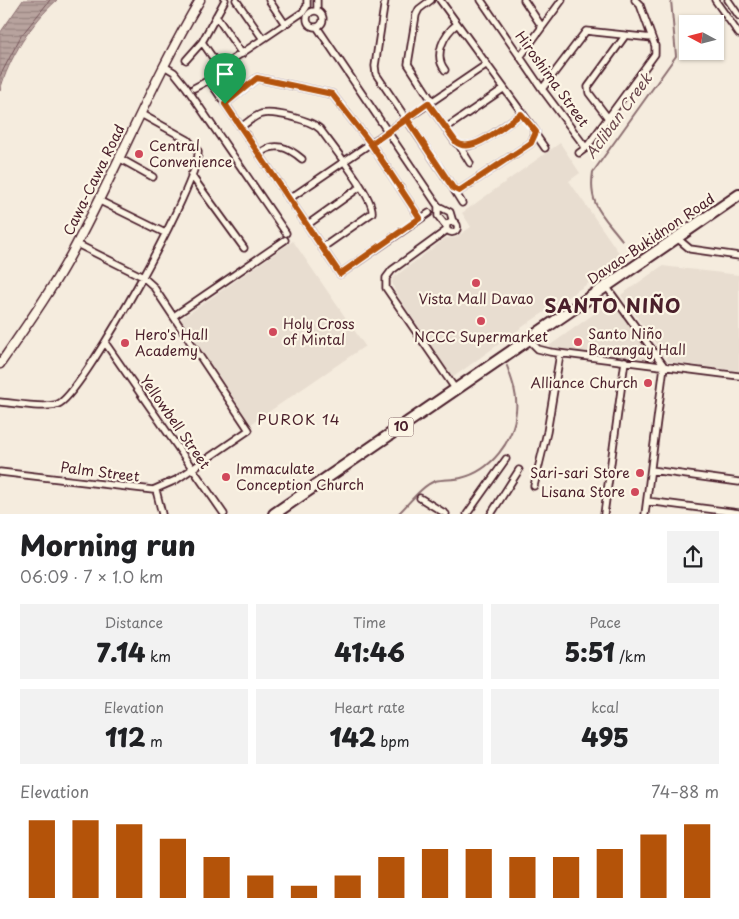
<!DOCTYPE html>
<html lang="en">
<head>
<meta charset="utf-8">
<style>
	:root { --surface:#fff; --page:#f2f2f2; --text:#202124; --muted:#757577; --accent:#b45309 }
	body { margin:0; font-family:"Playpen Sans",sans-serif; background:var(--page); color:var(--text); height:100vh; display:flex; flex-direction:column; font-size:19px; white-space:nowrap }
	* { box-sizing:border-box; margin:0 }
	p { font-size:16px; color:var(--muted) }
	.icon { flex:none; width:28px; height:28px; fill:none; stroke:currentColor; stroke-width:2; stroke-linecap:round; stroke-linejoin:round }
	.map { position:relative; height:514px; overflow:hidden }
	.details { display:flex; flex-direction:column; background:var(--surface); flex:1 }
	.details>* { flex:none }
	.needle { width:32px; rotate:277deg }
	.buttons { position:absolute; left:679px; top:15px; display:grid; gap:10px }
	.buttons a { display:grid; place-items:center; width:45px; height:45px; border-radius:0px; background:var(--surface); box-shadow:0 1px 4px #0004; font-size:25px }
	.pin { position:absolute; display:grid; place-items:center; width:42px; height:42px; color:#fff; margin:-51px -21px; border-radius:50% 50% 50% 0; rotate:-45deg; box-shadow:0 0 5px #0007 }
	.pin .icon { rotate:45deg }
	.round { display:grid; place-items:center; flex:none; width:52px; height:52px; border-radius:0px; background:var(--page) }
	.overview { display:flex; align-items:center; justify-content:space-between; height:85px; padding:0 20px }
	h1 { font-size:28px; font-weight:800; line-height:38px }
	.metrics { display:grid; grid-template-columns:repeat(3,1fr); gap:8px; height:85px; padding:5px 20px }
	.metrics div { display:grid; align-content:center; border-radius:0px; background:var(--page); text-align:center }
	.metrics b { font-size:25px; font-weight:800 }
	.metrics small { font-size:14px; font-weight:400 }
	.metrics p { font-size:14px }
	.chart { height:140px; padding:10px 20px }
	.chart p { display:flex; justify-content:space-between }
	.chart svg { width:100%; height:90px; margin-top:5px; stroke:var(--accent); stroke-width:6 }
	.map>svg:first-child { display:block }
	.built { fill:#e8ddd0 }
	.water { fill:url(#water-rules); stroke:#8c6e70 }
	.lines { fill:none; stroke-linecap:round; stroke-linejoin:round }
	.shore { stroke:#765459; stroke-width:1 }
	.stream { stroke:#8c6e70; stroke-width:2 }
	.street-casing { stroke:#4a1f2b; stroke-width:9 }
	.secondary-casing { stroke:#4a1f2b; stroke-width:11 }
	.highway-casing { stroke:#4a1f2b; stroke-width:14 }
	.street { stroke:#fcf5e5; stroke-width:5.5 }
	.secondary { stroke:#fcf5e5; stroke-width:8 }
	.highway { stroke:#fcf5e5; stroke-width:10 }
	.route-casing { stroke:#fff; stroke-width:10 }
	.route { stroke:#b45309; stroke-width:6 }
	.poi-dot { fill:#d1495b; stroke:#fcf5e5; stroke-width:2 }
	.labels { text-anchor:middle; stroke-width:4.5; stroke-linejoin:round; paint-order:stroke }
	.shield { fill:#fcf5e5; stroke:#7f5f63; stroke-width:1 }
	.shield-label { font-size:12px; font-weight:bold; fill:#4a1f2b }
	.street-label { font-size:14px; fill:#4a1f2b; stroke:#fcf5e5 }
	.poi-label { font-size:14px; fill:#4a1f2b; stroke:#fcf5e5; text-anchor:start }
	.water-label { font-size:15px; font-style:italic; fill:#704d53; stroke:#fcf5e5 }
	.neighbourhood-label { font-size:15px; letter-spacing:1px; fill:#4a1f2b; stroke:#fcf5e5 }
	.district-label { font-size:19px; font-weight:bold; letter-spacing:1px; fill:#4a1f2b; stroke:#fcf5e5 }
</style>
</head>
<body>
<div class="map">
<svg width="739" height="514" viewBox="0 0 739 514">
	<defs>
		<pattern id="water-rules" width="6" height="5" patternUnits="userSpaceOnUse" patternTransform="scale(1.25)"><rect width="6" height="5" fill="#b8a39e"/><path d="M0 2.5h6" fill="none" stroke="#988481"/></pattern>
	</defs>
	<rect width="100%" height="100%" fill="#f5ecde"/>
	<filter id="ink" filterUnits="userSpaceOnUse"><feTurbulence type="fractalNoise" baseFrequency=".02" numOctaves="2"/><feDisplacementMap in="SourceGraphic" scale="10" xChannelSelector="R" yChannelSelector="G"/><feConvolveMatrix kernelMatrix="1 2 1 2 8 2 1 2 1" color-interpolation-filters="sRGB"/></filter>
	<g filter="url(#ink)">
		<!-- built -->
		<path class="built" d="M560 143 580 173 569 181 624 260 528 323 452 378 395 291 392 282 393 278 446 238H455L471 227 462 213Z
			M293 241 365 346 251 424 181 319Z
			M662 266 739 275V371L669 362 621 295Z
			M612 301 655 361 561 350 549 346Z"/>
		<!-- water -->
		<path class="water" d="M23 0H57C32 22 8 59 0 91V33Z"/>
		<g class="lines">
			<!-- shore -->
			<path class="shore" d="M0 76 21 36 50 0"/>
			<!-- stream -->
			<path class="stream" d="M622 240C603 215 588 206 593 172L676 56 671 0
				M398 514C409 504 421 486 435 481 443 479 453 480 461 478 491 471 514 441 516 411 518 396 512 380 507 366"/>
			<defs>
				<path id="street" d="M236 0 263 39
					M269 0 285 24
					M317 0V11
					M385 0 375 66 376 74 453 188 459 191 531 143 536 132 440 0
					M431 0 419 9 416 15 408 64 432 101
					M481 0 542 89 586 148
					M524 0 542 27
					M715 0 739 34
					M728 0 739 16
					M307 19a8 8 0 1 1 16 0a8 8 0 1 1-16 0Z
					M216 16 242 54
					M317 27 438 206V216L446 226
					M202 42 220 68
					M520 57 562 0
					M186 60 202 42 225 0
					M164 66 174 72 186 87 286 233
					M445 70C433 55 444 34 457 24
					M209 80 340 274 429 213
					M194 88 209 80 214 72 303 12 307 6V0
					M542 89 586 31 652 38
					M428 103 456 143C471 156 507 123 521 114
					M225 104 257 78 332 94 371 144 420 218
					M608 118 589 93 588 87 625 36
					M241 127C247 123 254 116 261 114 274 111 311 120 320 129 330 143 375 199 372 213L322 248
					M446 128 503 89
					M536 135 545 148
					M459 145 470 163
					M579 153 586 148 655 54V46L640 5 635 0
					M259 154C274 141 288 147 302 159
					M119 158 153 177
					M191 175 244 248
					M454 190 462 203
					M289 199 487 64
					M98 200 165 233
					M438 206 450 212 453 222
					M446.5 227a5.5 5.5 0 1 1 11 0a5.5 5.5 0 1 1-11 0Z
					M307 225 360 187
					M447 230 392 270 386 278V288L456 390
					M677 238 690 249 739 256
					M606 286 664 366 645 514
					M174 316 285 240
					M529 340 538 349 550 352 739 376
					M106 344 224 514
					M0 402C13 403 50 410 60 403 87 386 202 178 198 151L188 140 141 114
					M651 470 739 482
					M0 472 153 490 176 480 249 430 153 286 143 277 77 244
					M534 486 547 432 560 354
					M156 490 162 514
					M420 498 446 514
					M647 501 739 513
					M467 514 506 459
					M491 514 519 470
					M604 514 625 361"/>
				<path id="secondary" d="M0 364C27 325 54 287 76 245 119 165 153 79 200 0"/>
				<path id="highway" d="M274 514 739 195"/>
			</defs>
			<!-- street casing -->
			<use href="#street" class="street-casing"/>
			<!-- secondary casing -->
			<use href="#secondary" class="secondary-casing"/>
			<!-- highway casing -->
			<use href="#highway" class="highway-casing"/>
			<!-- street -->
			<use href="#street" class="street"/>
			<!-- secondary -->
			<use href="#secondary" class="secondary"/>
			<!-- highway -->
			<use href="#highway" class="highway"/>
		</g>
	</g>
	<g class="lines" filter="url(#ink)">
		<defs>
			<path id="route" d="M225 104 340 274 420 218 371 144 428 103 456 142C472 156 507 123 521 114L536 132 531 143 459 191 453 188 407 119 371 144 332 94 257 78 225 104"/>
		</defs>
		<!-- route casing -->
		<use href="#route" class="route-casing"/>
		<!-- route -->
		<use href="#route" class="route"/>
	</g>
	<!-- markers -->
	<g class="poi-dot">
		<circle cx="139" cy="154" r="5"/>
		<circle cx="476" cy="283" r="5"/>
		<circle cx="481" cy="321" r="5"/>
		<circle cx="273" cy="332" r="5"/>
		<circle cx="578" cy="342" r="5"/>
		<circle cx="125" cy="343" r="5"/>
		<circle cx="648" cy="383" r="5"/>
		<circle cx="640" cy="473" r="5"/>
		<circle cx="226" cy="477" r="5"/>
		<circle cx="635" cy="492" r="5"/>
	</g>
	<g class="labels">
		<!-- shield labels -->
		<rect class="shield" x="388.5" y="417.5" width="25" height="19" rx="4"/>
		<g class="shield-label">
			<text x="401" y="431">10</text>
		</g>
		<!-- street labels -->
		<g class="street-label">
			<text transform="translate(552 79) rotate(54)" y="5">Hiroshima Street</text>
			<text transform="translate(94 180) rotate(-64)" y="5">Cawa-Cawa Road</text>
			<text transform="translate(651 239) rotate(-34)" y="5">Davao-Bukidnon Road</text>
			<text transform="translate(175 422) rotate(55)" y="5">Yellowbell Street</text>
			<text transform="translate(100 472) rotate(7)" y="5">Palm Street</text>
		</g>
		<!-- poi labels -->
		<g class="poi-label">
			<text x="149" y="151">Central<tspan x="149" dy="16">Convenience</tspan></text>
			<text x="476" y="304" text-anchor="middle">Vista Mall Davao</text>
			<text x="283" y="329">Holy Cross<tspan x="283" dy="16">of Mintal</tspan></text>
			<text x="588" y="339">Santo Niño<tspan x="588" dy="16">Barangay Hall</tspan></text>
			<text x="135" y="340">Hero's Hall<tspan x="135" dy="16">Academy</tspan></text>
			<text x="481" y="342" text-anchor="middle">NCCC Supermarket</text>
			<text x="638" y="388" text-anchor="end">Alliance Church</text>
			<text x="236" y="474">Immaculate<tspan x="236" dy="16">Conception Church</tspan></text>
			<text x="630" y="478" text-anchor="end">Sari-sari Store</text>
			<text x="625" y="497" text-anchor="end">Lisana Store</text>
		</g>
		<!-- water labels -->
		<g class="water-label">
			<text transform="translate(619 116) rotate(-54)" y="5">Acliban Creek</text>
		</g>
		<!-- neighbourhood labels -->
		<g class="neighbourhood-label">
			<text x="299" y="425">PUROK 14</text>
		</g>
		<!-- district labels -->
		<g class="district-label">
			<text x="613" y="313">SANTO NIÑO</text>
		</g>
	</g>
</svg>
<div class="buttons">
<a><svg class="needle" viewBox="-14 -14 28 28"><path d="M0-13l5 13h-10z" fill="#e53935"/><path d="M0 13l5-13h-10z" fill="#757577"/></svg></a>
</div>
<div class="pin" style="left:225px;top:104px;background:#1e9e55"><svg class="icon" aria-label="arrive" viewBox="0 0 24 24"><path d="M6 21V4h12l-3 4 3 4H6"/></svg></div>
</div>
<section class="details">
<div class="overview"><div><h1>Morning run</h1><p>06:09 · 7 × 1.0 km</p></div><a class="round"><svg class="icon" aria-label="share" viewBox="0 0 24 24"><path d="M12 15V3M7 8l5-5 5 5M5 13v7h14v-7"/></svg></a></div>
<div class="metrics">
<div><p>Distance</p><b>7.14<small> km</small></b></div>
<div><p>Time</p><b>41:46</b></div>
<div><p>Pace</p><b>5:51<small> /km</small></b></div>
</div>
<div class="metrics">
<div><p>Elevation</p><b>112<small> m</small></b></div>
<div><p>Heart rate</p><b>142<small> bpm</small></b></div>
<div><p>kcal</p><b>495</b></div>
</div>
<div class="chart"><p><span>Elevation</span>74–88 m</p>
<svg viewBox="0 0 160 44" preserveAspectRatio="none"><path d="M5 44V6M15 44V6M25 44V8M35 44V15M45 44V24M55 44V33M65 44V38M75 44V33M85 44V24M95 44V20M105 44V20M115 44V24M125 44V24M135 44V20M145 44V13M155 44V8"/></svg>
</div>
</section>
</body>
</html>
